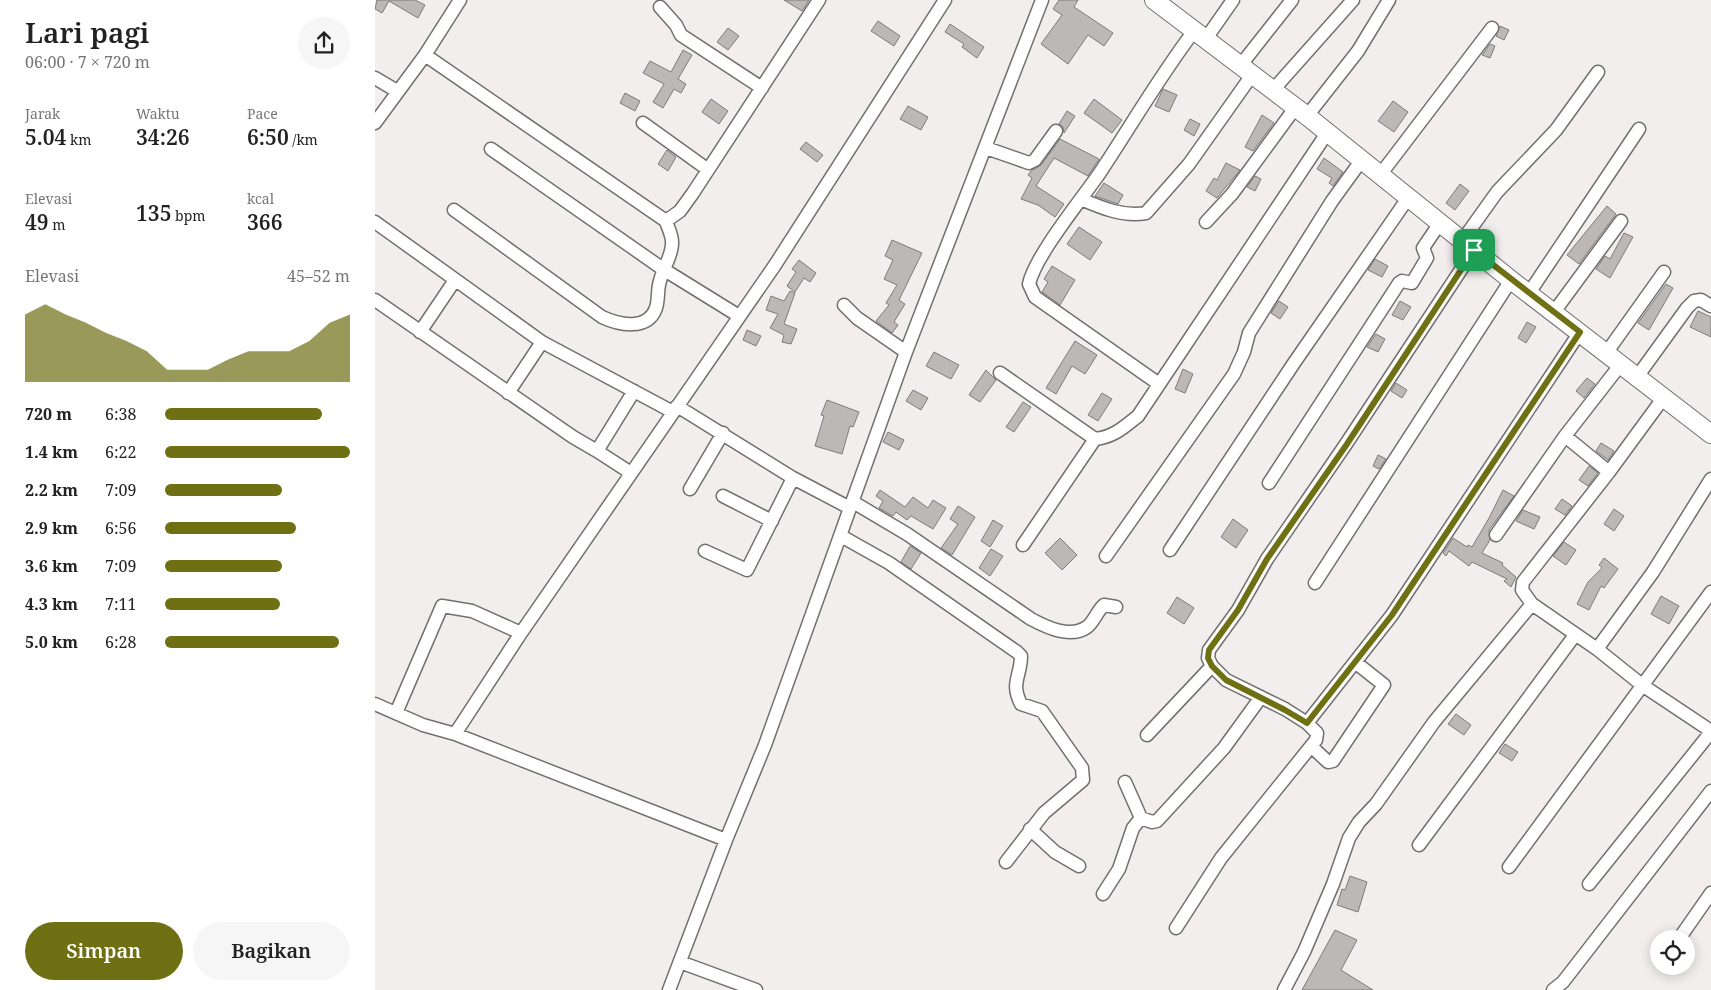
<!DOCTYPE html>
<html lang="id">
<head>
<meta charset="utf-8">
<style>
	:root { --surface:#fff; --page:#f6f6f6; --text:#222; --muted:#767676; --accent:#6e7013 }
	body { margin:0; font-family:"Noto Serif",serif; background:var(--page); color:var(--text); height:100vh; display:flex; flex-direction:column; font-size:19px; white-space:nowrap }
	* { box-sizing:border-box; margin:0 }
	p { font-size:16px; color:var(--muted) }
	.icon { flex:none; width:28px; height:28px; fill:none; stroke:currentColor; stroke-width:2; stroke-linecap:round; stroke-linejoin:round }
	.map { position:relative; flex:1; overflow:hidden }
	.sheet { display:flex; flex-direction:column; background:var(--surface); width:375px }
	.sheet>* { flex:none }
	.buttons { position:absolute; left:1275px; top:930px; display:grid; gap:10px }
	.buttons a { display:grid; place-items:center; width:45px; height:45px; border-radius:50%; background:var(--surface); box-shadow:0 2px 12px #0003; font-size:25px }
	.pin { position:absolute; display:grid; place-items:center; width:42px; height:42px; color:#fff; margin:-21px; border-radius:10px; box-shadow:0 2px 8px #0006 }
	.round { display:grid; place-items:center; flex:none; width:52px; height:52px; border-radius:26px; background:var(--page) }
	.overview { display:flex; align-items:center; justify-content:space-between; height:85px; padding:0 25px }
	h1 { font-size:28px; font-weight:600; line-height:38px }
	.metrics { display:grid; grid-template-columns:repeat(3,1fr); gap:8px; height:85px; padding:5px 25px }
	.metrics div { display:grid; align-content:center }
	.metrics b { font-size:21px; font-weight:600 }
	.metrics small { font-size:14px; font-weight:400 }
	.metrics p { font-size:14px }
	.chart { height:140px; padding:10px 25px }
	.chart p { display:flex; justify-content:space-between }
	.chart svg { width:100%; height:90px; margin-top:5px; fill:var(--accent); opacity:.7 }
	.action { display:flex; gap:10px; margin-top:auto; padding:10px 25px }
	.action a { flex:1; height:58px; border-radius:30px; background:var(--accent); color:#fff; font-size:20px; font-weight:600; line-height:58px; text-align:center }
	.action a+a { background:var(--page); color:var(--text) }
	ul { padding:0 25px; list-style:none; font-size:16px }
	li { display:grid; grid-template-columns:80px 60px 1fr; align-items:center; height:38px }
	li i { height:12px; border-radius:6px; background:var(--accent) }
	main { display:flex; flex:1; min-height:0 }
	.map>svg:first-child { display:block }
	.building { fill:#bcb8b6; stroke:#7f7b79 }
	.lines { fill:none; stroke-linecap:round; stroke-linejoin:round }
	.minor-casing { stroke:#736f6f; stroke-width:15 }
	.secondary-casing { stroke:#736f6f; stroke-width:20 }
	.minor { stroke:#fff; stroke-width:12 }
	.secondary { stroke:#fff; stroke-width:18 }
	.route-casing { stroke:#fff; stroke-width:10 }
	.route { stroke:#6e7013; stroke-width:6 }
</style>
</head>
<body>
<main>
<section class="sheet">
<div class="overview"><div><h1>Lari pagi</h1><p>06:00 · 7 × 720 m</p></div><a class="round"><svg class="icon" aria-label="share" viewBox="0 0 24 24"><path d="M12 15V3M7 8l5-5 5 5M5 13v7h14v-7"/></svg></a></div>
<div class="metrics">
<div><p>Jarak</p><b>5.04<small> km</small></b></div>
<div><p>Waktu</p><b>34:26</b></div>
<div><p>Pace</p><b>6:50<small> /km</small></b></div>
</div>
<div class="metrics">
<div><p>Elevasi</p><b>49<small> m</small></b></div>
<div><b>135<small> bpm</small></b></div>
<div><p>kcal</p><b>366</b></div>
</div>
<div class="chart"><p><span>Elevasi</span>45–52 m</p>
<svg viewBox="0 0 160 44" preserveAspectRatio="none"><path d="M0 44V11L10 6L20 11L30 15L40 20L50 24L60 29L70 38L80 38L90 38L100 33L110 29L120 29L130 29L140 24L150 15L160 11V44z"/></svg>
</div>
<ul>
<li><b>720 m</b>6:38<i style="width:85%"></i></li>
<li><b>1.4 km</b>6:22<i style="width:100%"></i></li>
<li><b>2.2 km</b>7:09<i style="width:63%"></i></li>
<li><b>2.9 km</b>6:56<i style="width:71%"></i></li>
<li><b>3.6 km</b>7:09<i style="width:63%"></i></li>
<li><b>4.3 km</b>7:11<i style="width:62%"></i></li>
<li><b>5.0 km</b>6:28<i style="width:94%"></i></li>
</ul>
<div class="action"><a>Simpan</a><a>Bagikan</a></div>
</section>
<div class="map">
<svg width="1336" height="990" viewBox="0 0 1336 990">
	<rect width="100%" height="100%" fill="#f3eeee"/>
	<!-- building -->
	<path class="building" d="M2 0H40L50 5 43 18 14 1 7 13 0 9Z
		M409 0H434L427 11Z
		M684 0H703L699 7 738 33 729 46 713 35 693 64 666 44 687 15 678 9Z
		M503 21 525 36 519 46 496 31Z
		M575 24 609 47 602 58 587 47 589 44 570 32Z
		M1125 26 1134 30 1129 40 1121 36Z
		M353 28 364 36 353 50 342 42Z
		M1115 44 1120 46 1115 58 1107 55Z
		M308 50 317 55 303 79 311 84 306 93 299 89 288 108 278 102 289 84 268 73 275 61 296 72Z
		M788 89 802 95 794 112 780 106Z
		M250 93 265 101 260 111 245 103Z
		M336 99 353 111 344 124 327 112Z
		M719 99 747 120 737 133 709 113Z
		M1018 101 1033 112 1019 132 1003 121Z
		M533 106 553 117 546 130 525 119Z
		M692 111 700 116 689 133 688 127 684 124Z
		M887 115 899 123 878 151 870 147Z
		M815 119 825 124 819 136 809 130Z
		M685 139 724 159 713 176 679 158 661 186 689 204 680 217 663 205 646 199 657 178 653 175 656 171 666 165Z
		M431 142 448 155 442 162 425 149Z
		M292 150 301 157 293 171 283 164Z
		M949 158 968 172 958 186 954 183 957 178 942 169Z
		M851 163 865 170 842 198 831 191 839 178 842 180Z
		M880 176 886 179 880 191 872 187Z
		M729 183 748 195 743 204 720 196Z
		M1085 184 1094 191 1080 210 1071 203Z
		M1232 206 1241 214 1204 264 1192 255Z
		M704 227 727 242 715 260 692 244Z
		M1249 233 1258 237 1235 278 1221 269 1230 256 1235 259Z
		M517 240 547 253 524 300 530 304 519 322 523 325 517 333 501 321 514 305 511 303 522 285 509 279 518 260 510 256Z
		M1000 259 1013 266 1007 277 993 270Z
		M424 260 441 273 435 282 429 278 420 292 412 286 421 272 417 269Z
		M677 266 700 280 685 305 667 292 673 282 669 279Z
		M1291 284 1298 288 1274 330 1263 323Z
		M415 291 420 293 409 324 422 329 416 344 407 342 409 335 395 328 403 314 391 310 396 296 409 301Z
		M904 301 913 307 905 319 896 313Z
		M1025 301 1036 307 1028 320 1017 315Z
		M1323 311 1336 317V337L1315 327Z
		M1152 322 1161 327 1151 343 1143 338Z
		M372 330 386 336 381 346 368 340Z
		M1001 334 1010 339 1003 352 992 347Z
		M700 341 722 355 710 374 697 366 681 394 671 388Z
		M559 352 584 365 576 379 551 366Z
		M808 369 818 374 810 393 800 389Z
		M611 370 621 380 605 402 594 395Z
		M1212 378 1220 384 1209 398 1201 391Z
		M1021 383 1032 390 1027 398 1016 391Z
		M538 390 553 398 546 410 531 401Z
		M727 393 737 399 723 421 713 415Z
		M452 400 484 412 478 427 475 426 467 454 440 446 449 416 446 415Z
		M648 402 656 407 639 432 631 427Z
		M513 432 529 440 524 450 508 442Z
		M1226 443 1239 451 1233 460 1221 451Z
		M1003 455 1011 459 1004 469 998 466Z
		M1214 466 1223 473 1213 486 1204 480Z
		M505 490 530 507 538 497 553 508 558 500 571 508 558 529 536 516 532 520 521 512 518 516 504 508 508 501 501 496Z
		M1128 490 1139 496 1114 530 1115 540 1107 553 1128 563 1127 565 1141 577 1136 587 1129 581 1132 579 1097 562 1094 566 1074 551 1071 556 1068 553 1078 538 1092 547 1093 545 1097 547 1114 518Z
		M1187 499 1197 506 1190 515 1180 509Z
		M583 506 600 517 577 555 566 548 583 524 575 519Z
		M1239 509 1249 516 1239 531 1229 524Z
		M1148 510 1165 517 1159 529 1141 521Z
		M858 519 873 530 861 548 846 537Z
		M618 520 628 526 615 547 606 541Z
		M685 538 702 555 687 570 670 553Z
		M1189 542 1201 550 1191 565 1178 556Z
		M535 546 546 553 536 569 526 562Z
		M616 549 628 556 615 576 604 568Z
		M1229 558 1243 569 1229 588 1226 586 1214 610 1202 604 1213 582 1227 568 1224 565Z
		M1286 596 1304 606 1294 624 1276 614Z
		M802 597 819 608 809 624 792 613Z
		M1081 714 1096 725 1089 735 1073 724Z
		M1130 744 1143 752 1137 761 1124 753Z
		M975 876 992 882 983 912 962 905 967 889 970 890Z
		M960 930 982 940 966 970 998 990H927Z"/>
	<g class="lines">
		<defs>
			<path id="minor" d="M285 7 301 25 306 35 387 88
				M830 40 858 0
				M50 55 291 221 305 211 318 193 444 0
				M865 66 917 0
				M0 78 22 91
				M898 90 978 0
				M932 116 983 51 1014 0
				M0 123 50 55 85 0
				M268 123 332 169
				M611 148 654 163 660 160 681 131
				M116 149 288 269 364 316
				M1005 175 1117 28
				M706 199C727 208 748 217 771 213L814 164 877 75
				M79 210 227 317C244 325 273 331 281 308 284 299 282 289 285 281 288 268 297 256 297 244 298 237 293 228 291 221
				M0 222 167 342 298 412
				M831 222 857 194 920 108
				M1087 241 1122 192 1181 130 1223 72
				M1099 250 971 444 892 559 863 610 834 650 833 658 837 666 851 680 910 709 932 723 1017 615 1205 332
				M1154 293 1264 129
				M0 300 198 437 222 451 259 391
				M469 305 482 318 531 352
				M1179 312 1246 221
				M45 332 80 280
				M1232 352 1289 272
				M625 373 720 439C739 437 749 427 763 416L952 133
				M1262 377 1312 308 1319 301 1326 300 1336 306
				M784 384 660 297 654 284C660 256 706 200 724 174 756 126 784 77 819 31
				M133 393 167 342
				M1289 397 1234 472 1148 582 1147 590 1157 604 1222 649 1267 685 1336 731
				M302 406 418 478 475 508
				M1190 436 1246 364
				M222 451 256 473
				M894 483 1024 283 1027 281 1037 283 1052 258 1048 248 1065 223
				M315 489 348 433
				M348 496 397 521
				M478 502 532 534 656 619C671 627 695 639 712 627 719 622 722 611 729 605L741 607
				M1121 535 1190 436 1234 472
				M466 536 514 563 642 652 646 656C646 676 635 683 646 704L667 711 707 768 708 780 669 813 631 862
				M648 545 720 439
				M795 550 919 363 1033 198
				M330 551 372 570 418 478
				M731 556 859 374 869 352 874 333 957 201 986 161
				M940 583 1136 280
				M1222 649 1278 572 1336 479
				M0 704 48 725 80 734 351 840
				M21 713 67 606 97 611 146 633
				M80 734 146 633 400 265 570 0
				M772 735 837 666
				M936 746 953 762 958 761 1009 685 980 662
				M766 818 777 822 782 821 849 748 886 697
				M655 829 680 852 704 866
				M1044 845 1200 635
				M1134 867 1336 592
				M1214 884 1336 732
				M728 894 744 869 758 828 766 818 750 782
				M801 928 846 858 941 740 942 733 932 723
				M1306 936 1336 893
				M305 962 381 990
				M294 990 351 840 390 745 531 352 667 0
				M909 990 929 952 958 884 974 838 984 822 1001 804 1059 722 1157 604
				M1178 990 1188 982 1336 791"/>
			<path id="secondary" d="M779 0 932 116 1136 280 1336 434"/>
		</defs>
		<!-- minor casing -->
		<use href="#minor" class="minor-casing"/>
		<!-- secondary casing -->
		<use href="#secondary" class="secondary-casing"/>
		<!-- minor -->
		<use href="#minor" class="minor"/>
		<!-- secondary -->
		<use href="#secondary" class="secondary"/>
	</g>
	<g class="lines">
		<defs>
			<path id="route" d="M1099 250 1205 332 1017 615 932 723 910 710 851 680 837 666 833 658 834 650 863 610 892 559 972 444Z"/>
		</defs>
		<!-- route casing -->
		<use href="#route" class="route-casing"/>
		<!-- route -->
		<use href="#route" class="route"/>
	</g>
</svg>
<div class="buttons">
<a><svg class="icon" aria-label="locate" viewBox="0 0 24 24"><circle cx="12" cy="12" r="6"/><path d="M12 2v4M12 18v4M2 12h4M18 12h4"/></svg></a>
</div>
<div class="pin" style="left:1099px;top:250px;background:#1e9e55"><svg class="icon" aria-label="arrive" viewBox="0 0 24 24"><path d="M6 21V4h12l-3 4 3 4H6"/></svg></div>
</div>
</main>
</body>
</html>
